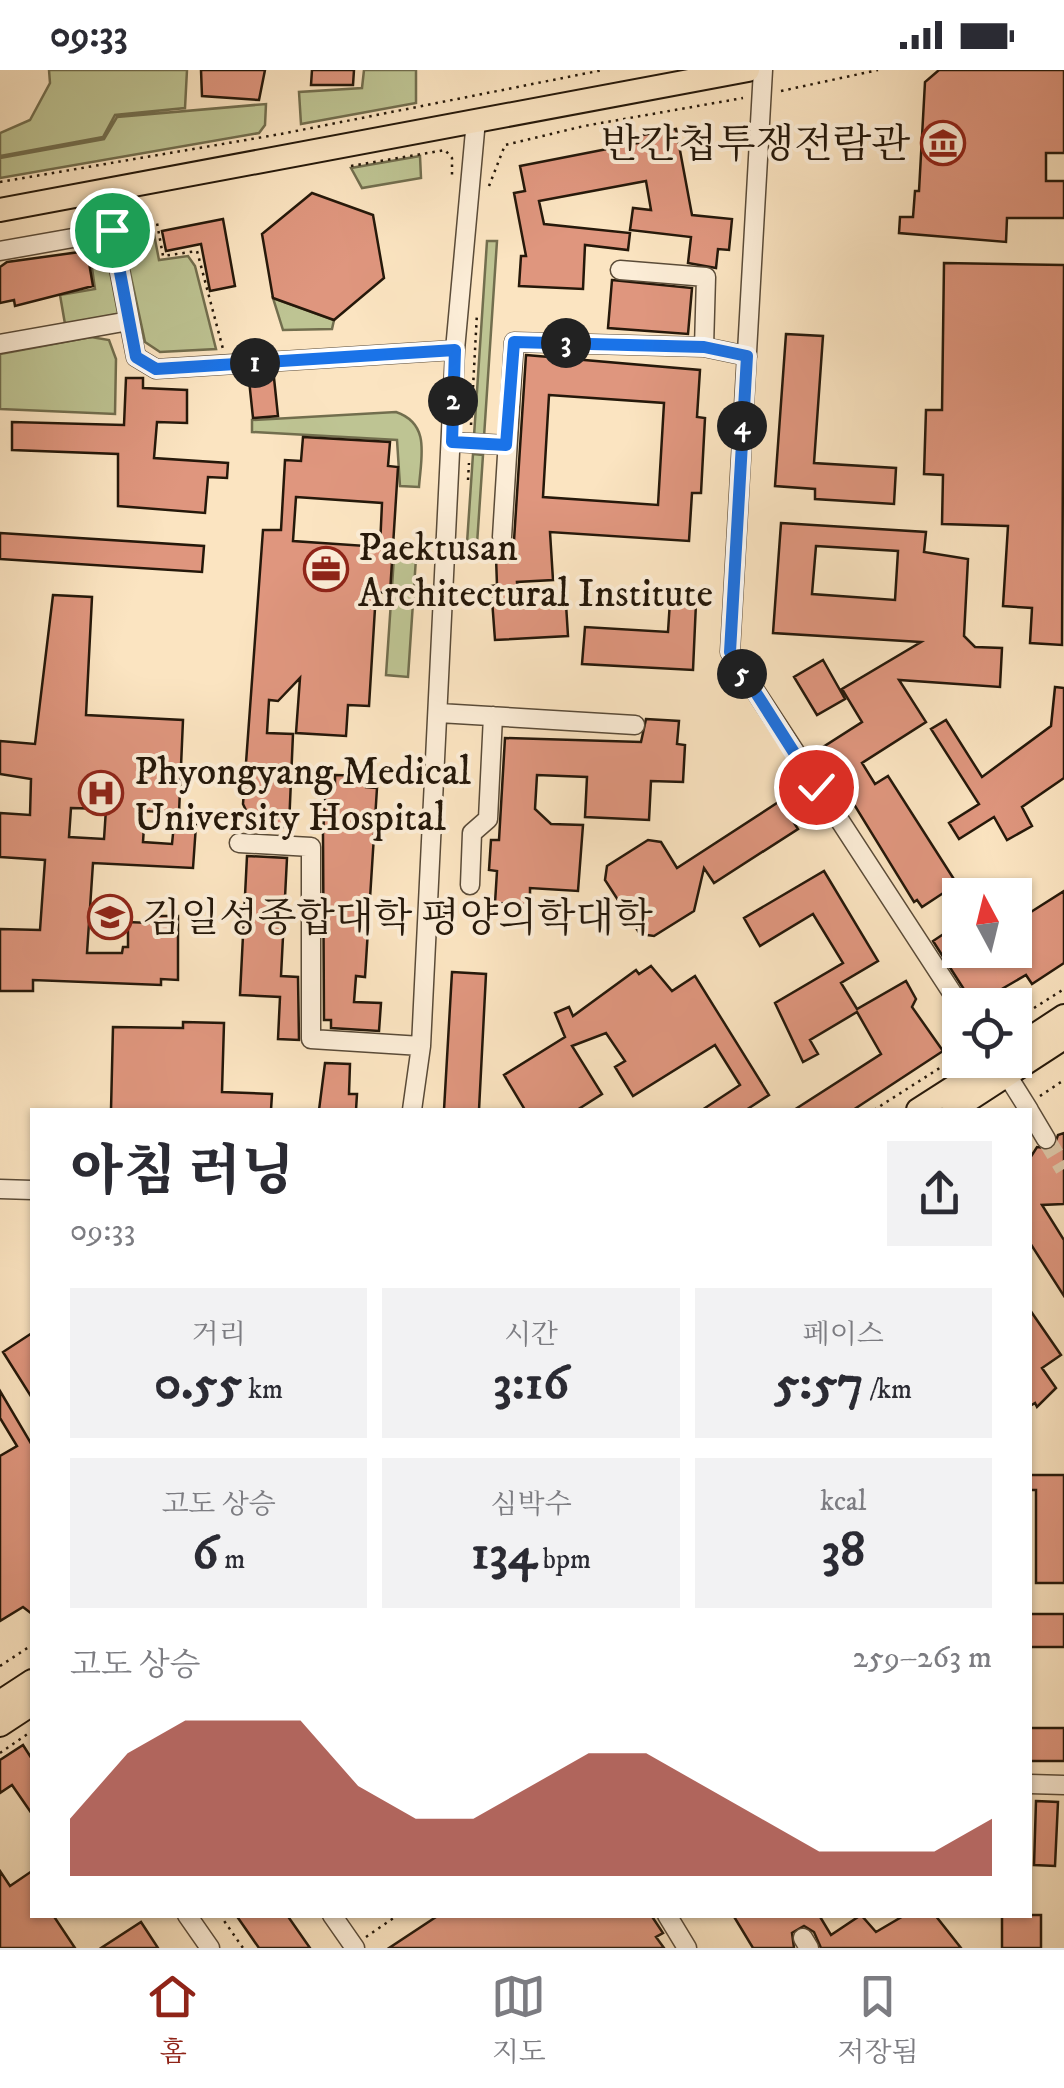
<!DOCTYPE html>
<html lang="ko">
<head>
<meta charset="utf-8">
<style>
	:root { --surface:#fff; --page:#f2f2f3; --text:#2b2b33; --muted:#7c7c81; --line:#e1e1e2; --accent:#8f2418 }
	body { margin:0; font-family:"IM FELL DW Pica","Noto Serif KR",serif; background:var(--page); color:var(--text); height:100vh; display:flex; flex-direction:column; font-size:38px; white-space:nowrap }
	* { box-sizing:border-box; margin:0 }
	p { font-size:32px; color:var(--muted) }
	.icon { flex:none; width:55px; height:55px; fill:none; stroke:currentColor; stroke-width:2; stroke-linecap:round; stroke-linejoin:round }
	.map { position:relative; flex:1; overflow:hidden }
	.drawer { position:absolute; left:30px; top:1038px; width:1002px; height:810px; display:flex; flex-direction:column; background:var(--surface); border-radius:0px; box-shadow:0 2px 8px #0004 }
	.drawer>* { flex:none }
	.needle { width:65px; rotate:353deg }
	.buttons { position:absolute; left:942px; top:808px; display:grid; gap:20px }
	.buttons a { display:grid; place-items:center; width:90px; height:90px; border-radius:0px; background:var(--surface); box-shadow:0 2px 8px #0004; font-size:50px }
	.pin { position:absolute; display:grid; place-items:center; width:85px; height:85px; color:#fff; margin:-42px; border:5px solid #fff; border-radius:50%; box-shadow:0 2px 10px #0007 }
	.km { position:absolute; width:50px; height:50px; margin:-25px; border-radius:50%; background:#222; color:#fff; font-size:28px; line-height:50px; text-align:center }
	.round { display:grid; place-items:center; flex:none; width:105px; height:105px; border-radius:0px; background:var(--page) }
	.head { display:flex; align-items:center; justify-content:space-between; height:170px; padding:0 40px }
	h1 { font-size:55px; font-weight:800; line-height:75px }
	.metrics { display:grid; grid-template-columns:repeat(3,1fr); gap:15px; height:170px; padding:10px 40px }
	.metrics div { display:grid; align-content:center; border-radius:0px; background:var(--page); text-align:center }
	.metrics b { font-size:50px; font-weight:800 }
	.metrics small { font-size:28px; font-weight:400 }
	.metrics p { font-size:28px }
	.chart { height:280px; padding:20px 40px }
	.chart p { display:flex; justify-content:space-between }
	.chart svg { width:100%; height:180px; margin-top:10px; fill:var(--accent); opacity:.7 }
	.status { display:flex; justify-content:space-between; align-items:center; height:70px; padding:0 50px; background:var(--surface); direction:ltr }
	.status svg { height:28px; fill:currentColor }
	.tab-bar { display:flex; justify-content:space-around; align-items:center; height:140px; border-top:2px solid var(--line); background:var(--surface); font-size:28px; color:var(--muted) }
	.tab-bar a { display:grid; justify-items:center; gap:5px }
	.tab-bar .selected { color:var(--accent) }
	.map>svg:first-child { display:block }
	.green { fill:#bec493; stroke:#726e4e; stroke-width:2.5 }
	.building { fill:#df967e; stroke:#25180a; stroke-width:2.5; fill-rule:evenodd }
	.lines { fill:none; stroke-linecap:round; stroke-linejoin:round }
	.minor-tunnel { stroke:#dbc5a6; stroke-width:18; stroke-dasharray:18 9; stroke-linecap:butt }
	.minor-casing { stroke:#5a4b38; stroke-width:21 }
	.major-casing { stroke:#25180a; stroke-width:26 }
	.path { stroke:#25180a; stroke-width:2.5; stroke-dasharray:2.5 5; stroke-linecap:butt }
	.minor { stroke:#fcedd7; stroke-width:18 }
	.major { stroke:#fbe4c1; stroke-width:22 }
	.route-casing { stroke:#fff; stroke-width:20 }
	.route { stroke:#1a73e8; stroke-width:12 }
	.labels { text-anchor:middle; stroke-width:8; stroke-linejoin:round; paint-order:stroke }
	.poi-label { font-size:40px; fill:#25180a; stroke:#fcedd7; text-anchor:start }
</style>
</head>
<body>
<div class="status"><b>09:33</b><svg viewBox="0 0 49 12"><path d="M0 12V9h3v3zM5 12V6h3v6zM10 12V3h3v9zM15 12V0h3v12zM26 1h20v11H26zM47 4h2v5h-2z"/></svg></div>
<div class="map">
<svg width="1064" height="1878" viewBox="0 0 1064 1878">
	<rect width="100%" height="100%" fill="#fbe4c1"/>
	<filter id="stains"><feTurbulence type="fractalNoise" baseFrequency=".002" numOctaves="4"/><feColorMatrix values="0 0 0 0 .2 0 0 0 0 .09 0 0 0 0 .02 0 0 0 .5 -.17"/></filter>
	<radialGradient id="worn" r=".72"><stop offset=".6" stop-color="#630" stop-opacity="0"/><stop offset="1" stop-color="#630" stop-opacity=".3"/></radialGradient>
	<!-- green -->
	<path class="green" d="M49 0H187L185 38 115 45 103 67 0 86V63L30 50 50 13Z
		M364 0H416V33L301 54 299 22 362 18Z
		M266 34 265 55 259 63 0 108V88L104 69 117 47Z
		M420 86 421 108 362 118 351 98Z
		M153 159 159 190 188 186 195 196 216 279 160 282 145 272 122 165Z
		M487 171H497L484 367 474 366Z
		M96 174 105 177 111 186 119 244 65 254 60 225 95 219 89 177Z
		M273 228 334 250 332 259 283 260Z
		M91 267 109 270 116 289 115 344 0 339V284Z
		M396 342C431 354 421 387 419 417L400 416 397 370 252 362V350Z
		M473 384 483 385 476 489 466 488Z
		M394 487 416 488 408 607 386 605Z"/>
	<!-- building -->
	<path class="building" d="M201 0H265L259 30 202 26Z
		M312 0H354L353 15H311Z
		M939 0H1064V83H1046V111H1064V148H1007L1006 172 899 163 900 147H913L915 121H919L925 12Z
		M676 59 692 145 732 149 729 180 718 179 716 198 688 193 691 167 630 160 633 138 651 140 646 111 539 131 544 154 630 163 628 180 585 175 583 219 519 216 521 186H526L514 123 525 121 520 96 638 73 637 66Z
		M312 123 373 145 384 208 334 250 273 228 262 164Z
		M223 149 235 216 210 221 201 174 166 181 162 161Z
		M87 181 93 216 15 236 14 230 0 233V197L7 192Z
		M944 193 1064 195 1062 575 1030 573 1032 538 1003 536 1008 456 942 454 943 405 924 404 926 340H942Z
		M612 210 692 218 688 264 608 258Z
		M786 264 823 266 814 393 896 398 894 434 815 429V419L775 416Z
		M526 285 700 300 697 347 705 348 701 423H692L689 471 550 462 553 510 517 512 519 537 566 534 568 566 495 570 491 516 497 515 496 487 513 486ZM549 325 664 333 658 435 543 427Z
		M126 308H143V318L187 320V353L157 352 154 388 228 393 227 408 208 407 205 443 118 436V384L12 380V352L124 355Z
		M274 308 278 346 253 348 249 310Z
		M303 367 390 372 388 396 398 397 390 523 376 522 369 636 348 635 346 666 296 663 300 608 278 631 269 630 267 663 293 664 289 756 268 760 253 755 243 734 263 460H281L285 390 301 391ZM296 427 382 433 380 477 293 471Z
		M781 453 926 462 924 482 968 489 964 566 975 577 1002 578 1000 617 899 610 926 652 862 693 875 714 888 706 957 814 922 837 917 830 914 832 820 679 862 652 842 619 921 572 773 563ZM816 476 898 481 895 530 812 524Z
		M0 463 204 476 202 502 0 489Z
		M53 525 92 527 86 645 183 650 179 743 145 741 143 772 172 774 174 754 196 755 193 798 93 793 87 883H122L123 877H128V852L150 853V846H178V910L161 909V915L33 910V921H0V859L40 860 45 790 0 787V743L30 745 31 709 0 704V671L35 674ZM71 738 106 739 104 769 69 767Z
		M670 531 696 533 693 600 582 594 585 557 668 562Z
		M823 590 845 629 817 645 794 607Z
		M1055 617 1064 618V708L1022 737 1032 756 1007 770 994 747 959 769 949 753 979 734 931 659 946 650 982 707 1051 656Z
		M646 649 679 651 677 674 685 675 683 712 651 711 649 750 585 747 587 707 537 705 535 739 551 754 583 755 578 821 530 818V835L495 833 497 801 489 800 491 770H499L505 668 641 672Z
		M335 705 366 706V717L377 718 365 907 356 906 354 932 381 933 379 961 331 958V950H324L323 764 326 715H335Z
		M780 731 798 759 714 813 704 798 694 841 654 866 640 864 605 810 607 796 648 770 661 772 677 798Z
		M247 786 287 788 281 906 298 907 299 970 278 969 280 927 240 925Z
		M824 801 878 891 841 913 857 939 906 911 916 929 912 937 943 981 853 1040H794L881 984 857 942 810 970 818 984 803 992 775 933 843 893 813 844 760 876 744 848Z
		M1064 821V893L1032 914 1026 905 974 935 933 871 960 853V880H1015V852Z
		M651 896 672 921 695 906 769 1025 746 1040H702L740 1015 715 975 633 1026 615 997 625 991 606 963 572 976 602 1024 577 1040H525L504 1005 565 967 555 943 569 937 573 946 636 900 639 904Z
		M452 902 486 904 479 1040H444Z
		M183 952 224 953 222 1022 272 1024 271 1040H111L113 957 183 958Z
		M325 993 350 994 349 1024H357L356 1040H319Z
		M1064 1063V1134L1042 1135 1064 1170V1226L1030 1173V1088L1037 1077 1053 1079 1058 1065Z
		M1030 1240 1061 1285 1042 1298 1056 1318 1037 1337 1035 1333 1030 1336Z
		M32 1263V1328L3 1282Z
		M0 1321 32 1375V1544L23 1537 0 1551V1386L17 1376 0 1348Z
		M1030 1405H1064V1513H1036V1420H1030Z
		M1030 1544H1064V1577H1030Z
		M1030 1658H1064V1691H1030Z
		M23 1675 32 1689V1744L12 1715 0 1723V1690Z
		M1036 1731 1058 1732 1055 1796 1034 1795Z
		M0 1801 10 1816 32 1801V1845H53L75 1878H0Z
		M236 1845H287L310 1878H259Z
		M439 1845H651L663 1863 656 1867 664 1878H389Z
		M733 1845H819L831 1865 861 1845 876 1862 905 1845H935L961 1878H821L814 1862 804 1856 792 1863 794 1878H753Z
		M1002 1845H1041V1878H1002Z
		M141 1852 158 1878H101Z"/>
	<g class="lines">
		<!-- minor-tunnel -->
		<path class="minor-tunnel" d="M1046 1069 1064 1099"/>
		<defs>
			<path id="minor" d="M763 0 730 582 960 935
				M104 121 129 251
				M0 181 112 161
				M0 274 129 251 136 287 156 299 455 280
				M704 277 747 286
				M452 372 507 375
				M502 467 514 272 704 277 706 207 620 200
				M439 643 635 655
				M239 773 311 777V969L421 976
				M470 815 472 763 488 749 493 646
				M1007 1005 1029 1040
				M412 1040 421 976 455 280 476 50
				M1030 1042 1046 1069
				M0 1119 32 1120
				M1030 1714 1064 1715
				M187 1845 210 1878
				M332 1845 355 1878
				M667 1845 687 1878
				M803 1868 809 1878"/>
			<path id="major" d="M0 140 748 0
				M1015 978 1064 946
				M918 1040 996 990
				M953 1040 1064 968
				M0 1632 32 1611
				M0 1655 32 1634"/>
		</defs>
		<!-- minor casing -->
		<use href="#minor" class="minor-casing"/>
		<!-- major casing -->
		<use href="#major" class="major-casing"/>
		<!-- path -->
		<path class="path" d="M781 21 878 0
			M351 96 445 80 452 88V107
			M0 112 281 64 603 0
			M489 116 505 75 584 56 743 28
			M128 158 157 153 163 186 197 181 223 279
			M471 355 477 243
			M468 410 469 393
			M1015 950 1064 919
			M1040 1026 1064 1010
			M874 1040 960 985
			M0 1596 32 1575
			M0 1683 32 1661
			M220 1845 243 1878
			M366 1867 398 1845"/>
		<!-- minor -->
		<use href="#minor" class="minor"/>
		<!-- major -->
		<use href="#major" class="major"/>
	</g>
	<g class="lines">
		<defs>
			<path id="route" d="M112 160 136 287 156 299 455 280 452 372 506 375 514 272 704 277 747 286 730 582 816 717"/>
		</defs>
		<!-- route casing -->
		<use href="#route" class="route-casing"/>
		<!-- route -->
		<use href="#route" class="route"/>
	</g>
	<!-- icons -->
	<defs>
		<symbol id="museum-ring" viewBox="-11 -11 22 22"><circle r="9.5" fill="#fcedd7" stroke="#8f2418" stroke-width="1.5"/><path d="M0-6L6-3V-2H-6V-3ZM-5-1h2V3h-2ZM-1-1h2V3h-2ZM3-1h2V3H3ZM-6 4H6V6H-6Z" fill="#8f2418"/></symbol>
		<symbol id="office-ring" viewBox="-11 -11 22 22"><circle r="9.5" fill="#fcedd7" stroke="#8f2418" stroke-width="1.5"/><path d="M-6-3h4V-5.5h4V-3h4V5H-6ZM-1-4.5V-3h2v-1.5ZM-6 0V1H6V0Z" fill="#8f2418"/></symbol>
		<symbol id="hospital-ring" viewBox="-11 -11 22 22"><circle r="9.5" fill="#fcedd7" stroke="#8f2418" stroke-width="1.5"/><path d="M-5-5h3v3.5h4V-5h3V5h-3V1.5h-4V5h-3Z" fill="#8f2418"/></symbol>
		<symbol id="university-ring" viewBox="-11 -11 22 22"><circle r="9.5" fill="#fcedd7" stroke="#8f2418" stroke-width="1.5"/><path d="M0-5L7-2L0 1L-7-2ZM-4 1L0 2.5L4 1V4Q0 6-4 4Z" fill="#8f2418"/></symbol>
	</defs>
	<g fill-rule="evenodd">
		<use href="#museum-ring" x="918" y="48" width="50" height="50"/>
		<use href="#office-ring" x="301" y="474" width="50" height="50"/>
		<use href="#hospital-ring" x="76" y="698" width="50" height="50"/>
		<use href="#university-ring" x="85" y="822" width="50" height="50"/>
	</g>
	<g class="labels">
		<!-- poi labels -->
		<g class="poi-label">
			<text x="910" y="87" text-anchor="end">반간첩투쟁전람관</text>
			<text x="358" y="490">Paektusan<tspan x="358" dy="46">Architectural Institute</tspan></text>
			<text x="134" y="714">Phyongyang Medical<tspan x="134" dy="46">University Hospital</tspan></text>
			<text x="142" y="861">김일성종합대학 평양의학대학</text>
		</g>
	</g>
	<rect width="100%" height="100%" filter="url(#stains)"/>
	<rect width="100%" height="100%" fill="url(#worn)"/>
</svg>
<div class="buttons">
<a><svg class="needle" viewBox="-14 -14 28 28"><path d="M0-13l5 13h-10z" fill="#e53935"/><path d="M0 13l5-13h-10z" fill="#7c7c81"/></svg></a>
<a><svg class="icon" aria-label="locate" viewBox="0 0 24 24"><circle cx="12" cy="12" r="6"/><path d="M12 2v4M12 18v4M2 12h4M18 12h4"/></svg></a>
</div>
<div class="pin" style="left:112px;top:160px;background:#1e9e55"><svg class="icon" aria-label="arrive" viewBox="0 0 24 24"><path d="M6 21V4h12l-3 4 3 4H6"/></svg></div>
<div class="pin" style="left:816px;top:717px;background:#d93025"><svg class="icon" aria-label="check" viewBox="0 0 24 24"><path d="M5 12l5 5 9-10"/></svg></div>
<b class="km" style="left:255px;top:293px">1</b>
<b class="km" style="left:453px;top:331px">2</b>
<b class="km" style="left:566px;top:273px">3</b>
<b class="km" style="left:742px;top:356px">4</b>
<b class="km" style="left:742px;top:604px">5</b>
<section class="drawer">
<div class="head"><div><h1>아침 러닝</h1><p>09:33</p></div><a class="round"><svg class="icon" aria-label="share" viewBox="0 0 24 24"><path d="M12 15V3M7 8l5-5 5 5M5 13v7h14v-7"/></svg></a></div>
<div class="metrics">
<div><p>거리</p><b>0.55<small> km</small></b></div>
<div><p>시간</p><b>3:16</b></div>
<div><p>페이스</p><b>5:57<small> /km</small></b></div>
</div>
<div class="metrics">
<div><p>고도 상승</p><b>6<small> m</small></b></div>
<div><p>심박수</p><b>134<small> bpm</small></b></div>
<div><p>kcal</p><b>38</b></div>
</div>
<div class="chart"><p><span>고도 상승</span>259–263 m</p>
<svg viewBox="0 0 160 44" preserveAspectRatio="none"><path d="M0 44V30L10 14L20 6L30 6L40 6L50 22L60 30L70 30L80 22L90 14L100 14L110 22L120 30L130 38L140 38L150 38L160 30V44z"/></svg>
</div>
</section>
</div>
<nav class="tab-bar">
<a class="selected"><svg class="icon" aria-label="home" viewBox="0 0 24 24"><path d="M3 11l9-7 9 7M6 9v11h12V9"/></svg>홈</a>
<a><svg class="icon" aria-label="map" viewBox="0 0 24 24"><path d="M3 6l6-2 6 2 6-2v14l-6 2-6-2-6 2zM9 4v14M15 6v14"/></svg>지도</a>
<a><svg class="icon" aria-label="saved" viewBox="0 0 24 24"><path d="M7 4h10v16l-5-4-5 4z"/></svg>저장됨</a>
</nav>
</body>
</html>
